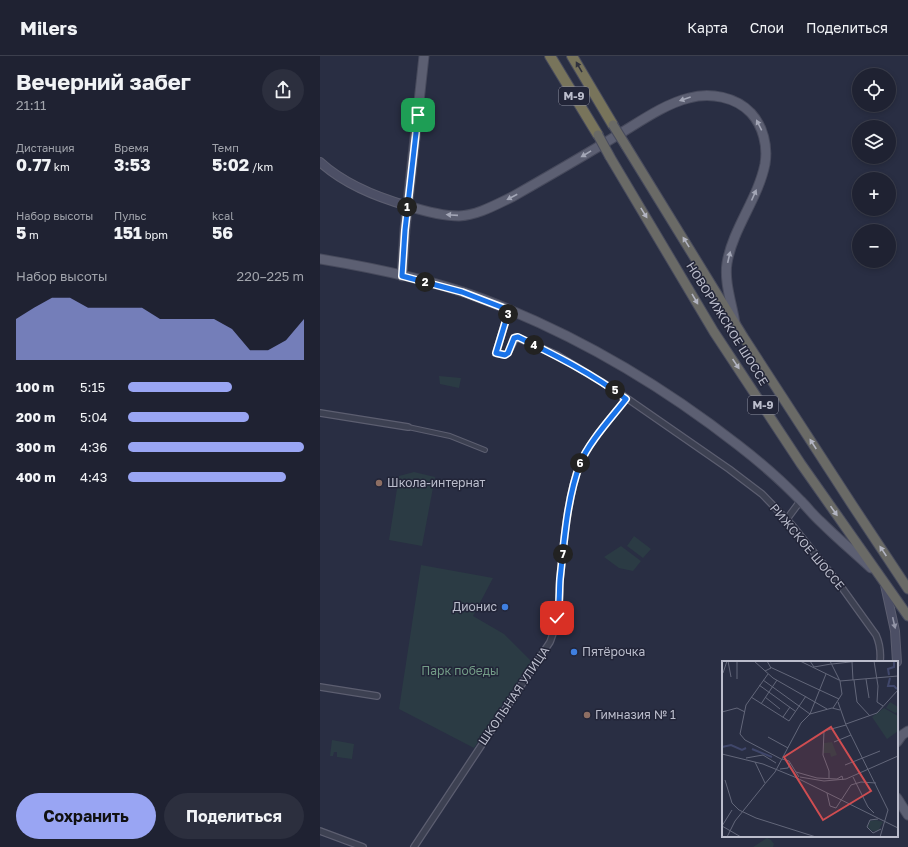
<!DOCTYPE html>
<html lang="ru">
<head>
<meta charset="utf-8">
<style>
	:root { --surface:#1f2232; --page:#2c2f3e; --text:#f1f3f6; --muted:#a1a4ac; --line:#3c3f4d; --accent:#99a5f3 }
	body { margin:0; font-family:"Golos Text",sans-serif; background:var(--page); color:var(--text); height:100vh; display:flex; flex-direction:column; font-size:15px; white-space:nowrap }
	* { box-sizing:border-box; margin:0 }
	p { font-size:13px; color:var(--muted) }
	.icon { flex:none; width:22px; height:22px; fill:none; stroke:currentColor; stroke-width:2; stroke-linecap:round; stroke-linejoin:round }
	.map { position:relative; flex:1; overflow:hidden }
	.side { display:flex; flex-direction:column; background:var(--surface); width:320px }
	.side>* { flex:none }
	.buttons { position:absolute; left:532px; top:12px; display:grid; gap:8px }
	.buttons a { display:grid; place-items:center; width:44px; height:44px; border-radius:50%; background:var(--surface); box-shadow:0 2px 6px #0003,0 0 0 1px var(--line); font-size:20px }
	.pin { position:absolute; display:grid; place-items:center; width:34px; height:34px; color:#fff; margin:-17px; border-radius:8px; box-shadow:0 2px 6px #0006 }
	.km { position:absolute; width:20px; height:20px; margin:-10px; border-radius:50%; background:#222; color:#fff; font-size:11px; line-height:20px; text-align:center }
	.round { display:grid; place-items:center; flex:none; width:42px; height:42px; border-radius:21px; background:var(--page) }
	.head { display:flex; align-items:center; justify-content:space-between; height:68px; padding:0 16px }
	h1 { font-size:22px; font-weight:700; line-height:30px }
	.figures { display:grid; grid-template-columns:repeat(3,1fr); gap:6px; height:68px; padding:4px 16px }
	.figures div { display:grid; align-content:center }
	.figures b { font-size:17px; font-weight:700 }
	.figures small { font-size:11px; font-weight:400 }
	.figures p { font-size:11px }
	.chart { height:112px; padding:8px 16px }
	.chart p { display:flex; justify-content:space-between }
	.chart svg { width:100%; height:72px; margin-top:4px; fill:var(--accent); opacity:.7 }
	.action { display:flex; gap:8px; margin-top:auto; padding:8px 16px }
	.action a { flex:1; height:46px; border-radius:24px; background:var(--accent); color:#111; font-size:16px; font-weight:700; line-height:46px; text-align:center }
	.action a+a { background:var(--page); color:var(--text) }
	ul { padding:0 16px; list-style:none; font-size:13px }
	li { display:grid; grid-template-columns:64px 48px 1fr; align-items:center; height:30px }
	li i { height:10px; border-radius:5px; background:var(--accent) }
	header { display:flex; align-items:center; gap:24px; box-sizing:border-box; height:56px; padding:0 20px; background:var(--surface); border-bottom:1px solid var(--line) }
	header strong { font-size:19px }
	nav { display:flex; gap:22px; margin-inline-start:auto; font-size:14px }
	main { display:flex; flex:1; min-height:0 }
	.map>svg:first-child { display:block }
	.green { fill:#2b3b44 }
	.lines { fill:none; stroke-linecap:round; stroke-linejoin:round }
	.pedestrian-casing { stroke:#5c5e70; stroke-width:6 }
	.minor-casing { stroke:#5c5e70; stroke-width:8 }
	.secondary-casing { stroke:#5c5e70; stroke-width:10 }
	.primary-casing { stroke:#474a5c; stroke-width:11 }
	.trunk-casing { stroke:#484b5d; stroke-width:11 }
	.motorway-casing { stroke:#484b5d; stroke-width:12 }
	.pedestrian { stroke:#3d4152; stroke-width:4 }
	.minor { stroke:#3d4152; stroke-width:5.5 }
	.secondary { stroke:#4c4f65; stroke-width:8 }
	.primary { stroke:#5c5f72; stroke-width:9 }
	.trunk { stroke:#6a6a66; stroke-width:9 }
	.motorway { stroke:#78745b; stroke-width:10 }
	.trunk-bridge-casing { stroke:#484b5d; stroke-width:11; stroke-linecap:butt }
	.trunk-bridge { stroke:#6a6a66; stroke-width:9 }
	.oneway { fill:#2f313d }
	.oneway2 { fill:#a3a6b6 }
	.oneway3 { fill:#b3b5c2 }
	.oneway4 { fill:#9496a8 }
	.route-casing { stroke:#fff; stroke-width:8 }
	.route { stroke:#1a73e8; stroke-width:5 }
	.education-dot { fill:#8d6e63; stroke:#222538; stroke-width:1.5 }
	.shop-dot { fill:#3f7fe0; stroke:#222538; stroke-width:1.5 }
	.labels { text-anchor:middle; stroke-width:3; stroke-linejoin:round; paint-order:stroke }
	.shield { fill:#222538; stroke:#8d8fa0; stroke-width:1 }
	.shield-label { font-size:11px; font-weight:bold; fill:#bbbdcc }
	.street-label { font-size:12px; fill:#bbbdcc; stroke:#222538 }
	.poi-label { font-size:12px; fill:#bbbdcc; stroke:#222538; text-anchor:start }
	.park-label { font-size:12px; fill:#739c87; stroke:#222538 }
	.inset-river { fill:none; stroke:#40476b; stroke-width:2 }
	.inset-road { fill:none; stroke:#63677a; stroke-width:1 }
	.view { fill:#cf4d51; fill-opacity:0.15; stroke:#cf4d51; stroke-width:2 }
	.inset-edge { fill:none; stroke:#bbbdcc; stroke-width:2 }
</style>
</head>
<body>
<header>
<strong>Milers</strong>
<nav><a>Карта</a><a>Слои</a><a>Поделиться</a></nav>
</header>
<main>
<section class="side">
<div class="head"><div><h1>Вечерний забег</h1><p>21:11</p></div><a class="round"><svg class="icon" aria-label="share" viewBox="0 0 24 24"><path d="M12 15V3M7 8l5-5 5 5M5 13v7h14v-7"/></svg></a></div>
<div class="figures">
<div><p>Дистанция</p><b>0.77<small> km</small></b></div>
<div><p>Время</p><b>3:53</b></div>
<div><p>Темп</p><b>5:02<small> /km</small></b></div>
</div>
<div class="figures">
<div><p>Набор высоты</p><b>5<small> m</small></b></div>
<div><p>Пульс</p><b>151<small> bpm</small></b></div>
<div><p>kcal</p><b>56</b></div>
</div>
<div class="chart"><p><span>Набор высоты</span>220–225 m</p>
<svg viewBox="0 0 160 44" preserveAspectRatio="none"><path d="M0 44V19L10 12L20 6L30 6L40 12L50 12L60 12L70 12L80 19L90 19L100 19L110 19L120 25L130 38L140 38L150 32L160 19V44z"/></svg>
</div>
<ul>
<li><b>100 m</b>5:15<i style="width:59%"></i></li>
<li><b>200 m</b>5:04<i style="width:69%"></i></li>
<li><b>300 m</b>4:36<i style="width:100%"></i></li>
<li><b>400 m</b>4:43<i style="width:90%"></i></li>
</ul>
<div class="action"><a>Сохранить</a><a>Поделиться</a></div>
</section>
<div class="map">
<svg width="588" height="791" viewBox="0 0 588 791">
	<rect width="100%" height="100%" fill="#292e43"/>
	<!-- green -->
	<path class="green" d="M119 320 141 322 139 332 120 328Z
		M94 416 115 421 102 490 69 484 79 420Z
		M314 480 331 493 323 502 307 490Z
		M301 490 321 505 313 515 299 512 284 501Z
		M101 509 173 522 153 560 184 578 211 605 154 692 79 653Z
		M12 684 34 688 32 703 17 701V696H14L13 700H10Z
		M447 782 451 784 454 788 453 791H433Z"/>
	<g class="lines">
		<defs>
			<path id="pedestrian" d="M88 371 130 380 165 394"/>
			<path id="minor" d="M189 254 176 297 185 299 188 297 196 281 237 299 295 334 409 413 442 438 472 469 520 529 556 579C560 588 561 596 560 606
				M0 357 88 371
				M467 463 481 444
				M0 631 57 640
				M0 775 43 791
				M94 791 230 586C234 575 238 565 239 553 240 543 239 533 240 523 244 487 247 441 260 408 268 387 292 361 306 343"/>
			<path id="secondary" d="M0 106C24 128 56 141 88 150
				M565 529 575 575 577 606"/>
			<path id="primary" d="M88 150C104 155 122 160 139 160 158 159 175 149 192 141 227 121 262 101 296 80 318 67 344 48 369 42 390 36 416 41 431 57 443 70 448 90 445 108 438 143 413 172 407 207 404 226 412 248 415 267
				M0 203C54 212 109 223 160 242 253 277 340 328 418 389 440 406 462 425 481 445 488 452 494 460 501 466 517 482 535 497 551 512
				M82 220 85 173 104 0
				M577 686 582 679 588 675
				M577 742 588 759"/>
			<path id="trunk" d="M306 90 424 282 533 450 588 533
				M290 101 394 276 481 408 588 560"/>
			<path id="motorway" d="M230 0 278 79
				M252 0 293 69"/>
		</defs>
		<!-- pedestrian casing -->
		<use href="#pedestrian" class="pedestrian-casing"/>
		<!-- minor casing -->
		<use href="#minor" class="minor-casing"/>
		<!-- secondary casing -->
		<use href="#secondary" class="secondary-casing"/>
		<!-- primary casing -->
		<use href="#primary" class="primary-casing"/>
		<!-- trunk casing -->
		<use href="#trunk" class="trunk-casing"/>
		<!-- motorway casing -->
		<use href="#motorway" class="motorway-casing"/>
		<!-- pedestrian -->
		<use href="#pedestrian" class="pedestrian"/>
		<!-- minor -->
		<use href="#minor" class="minor"/>
		<!-- secondary -->
		<use href="#secondary" class="secondary"/>
		<!-- primary -->
		<use href="#primary" class="primary"/>
		<!-- trunk -->
		<use href="#trunk" class="trunk"/>
		<!-- motorway -->
		<use href="#motorway" class="motorway"/>
		<defs>
			<path id="trunk-bridge" d="M293 69 306 90
				M278 79 290 101"/>
		</defs>
		<!-- trunk-bridge casing -->
		<use href="#trunk-bridge" class="trunk-bridge-casing"/>
		<!-- trunk-bridge -->
		<use href="#trunk-bridge" class="trunk-bridge"/>
	</g>
	<!-- one-way arrows -->
	<defs><path id="oneway-solid" d="M-6-.8H1V-3.2L6.5 0L1 3.2V.8H-6Z"/></defs>
	<use class="oneway" href="#oneway-solid" transform="translate(259 11) rotate(-120)"/>
	<g class="oneway2">
		<use href="#oneway-solid" transform="translate(365 43) rotate(161)"/>
		<use href="#oneway-solid" transform="translate(439 69) rotate(-117)"/>
		<use href="#oneway-solid" transform="translate(266 98) rotate(149)"/>
		<use href="#oneway-solid" transform="translate(434 139) rotate(-66)"/>
		<use href="#oneway-solid" transform="translate(192 141) rotate(152)"/>
		<use href="#oneway-solid" transform="translate(132 159) rotate(-176)"/>
		<use href="#oneway-solid" transform="translate(409 201) rotate(-77)"/>
	</g>
	<g class="oneway3">
		<use href="#oneway-solid" transform="translate(324 157) rotate(58)"/>
		<use href="#oneway-solid" transform="translate(366 186) rotate(-122)"/>
		<use href="#oneway-solid" transform="translate(375 243) rotate(60)"/>
		<use href="#oneway-solid" transform="translate(416 308) rotate(56)"/>
		<use href="#oneway-solid" transform="translate(493 388) rotate(-123)"/>
		<use href="#oneway-solid" transform="translate(514 455) rotate(55)"/>
		<use href="#oneway-solid" transform="translate(563 495) rotate(-124)"/>
	</g>
	<use class="oneway4" href="#oneway-solid" transform="translate(574 567) rotate(77)"/>
	<g class="lines">
		<defs>
			<path id="route" d="M98 59 85 174 82 220 142 236 189 254 176 297 185 299 188 297 194 282 198 281C235 299 273 318 306 343 292 361 268 387 260 408 247 442 244 486 240 523 239 536 240 549 237 562"/>
		</defs>
		<!-- route casing -->
		<use href="#route" class="route-casing"/>
		<!-- route -->
		<use href="#route" class="route"/>
	</g>
	<!-- markers -->
	<g class="education-dot">
		<circle cx="59" cy="427" r="4"/>
		<circle cx="267" cy="659" r="4"/>
	</g>
	<g class="shop-dot">
		<circle cx="185" cy="551" r="4"/>
		<circle cx="254" cy="596" r="4"/>
	</g>
	<g class="labels">
		<!-- shield labels -->
		<g class="shield">
			<rect x="239" y="31" width="30" height="18" rx="3"/>
			<rect x="428" y="340" width="30" height="18" rx="3"/>
		</g>
		<g class="shield-label">
			<text x="254" y="44">М-9</text>
			<text x="443" y="353">М-9</text>
		</g>
		<!-- street labels -->
		<g class="street-label">
			<text transform="translate(407 268) rotate(58)" y="4">НОВОРИЖСКОЕ ШОССЕ</text>
			<text transform="translate(487 491) rotate(50)" y="4">РИЖСКОЕ ШОССЕ</text>
			<text transform="translate(194 640) rotate(-56)" y="4">ШКОЛЬНАЯ УЛИЦА</text>
		</g>
		<!-- poi labels -->
		<g class="poi-label">
			<text x="67" y="431">Школа-интернат</text>
			<text x="177" y="555" text-anchor="end">Дионис</text>
			<text x="262" y="600">Пятёрочка</text>
			<text x="275" y="663">Гимназия № 1</text>
		</g>
		<!-- park labels -->
		<g class="park-label">
			<text x="140" y="619">Парк победы</text>
		</g>
	</g>
	<!-- overview -->
	<g transform="translate(402 605)">
		<rect width="176" height="176" fill="#292e43"/>
		<path d="M168 41 176 46V51L173 52 164 47ZM162 47 176 55V70L165 78 150 56ZM110 81 115 94 109 96 108 92H101L102 82ZM154 159 161 161 156 170H150L146 166 148 160Z" fill="#2b3b44"/>
		<path class="inset-river" d="M167 14 166 8 172 6V0M168 17 166 25H172L175 28M0 86 9 84 20 89 24 87M30 88 50 96"/>
		<path class="inset-road" d="M6 0 9 16M32 0 51 17 105 48M78 0 117 19M88 0 92 6 109 3M108 0 118 20 120 33 111 47M152 0 156 25 155 41 161 45M130 1 131 19M110 3 137 0M48 6 117 38M43 10 49 7 45 0M1 12 5 0M46 13 24 44 18 73 23 79 59 98M15 18V0M144 18 147 37M41 19 88 53 104 13M132 19 135 41 148 55M118 20 176 15M37 24 73 50M29 36 67 60 84 35M43 36 58 48M116 41 124 64 166 149 158 176M39 43 55 19M0 51 15 47 23 51M61 56 68 46M124 63 155 52 176 29M46 76 66 87M112 81 129 74M0 93 41 103 75 117 176 167M24 97 41 94 54 102M60 98 67 100 77 116M33 101 43 122M123 104 158 90M58 108 66 107 68 102M74 111 95 117 115 118 120 115 121 119M78 116 102 120 124 118 176 95M131 116 146 146 152 152M107 117V110L101 94 102 70 124 64M3 119 10 142 17 149 34 157 94 176M41 125 53 111 79 62 88 53 110 47 118 49M105 132 108 145 114 147 129 124 139 121 154 122M10 149 0 165 19 176M156 158 148 159 145 166 151 172 159 168M5 176 13 160 42 124"/>
		<path class="view" d="M109 66 149 130 101 159 62 96Z"/>
		<rect width="176" height="176" class="inset-edge"/>
	</g>
</svg>
<div class="buttons">
<a><svg class="icon" aria-label="locate" viewBox="0 0 24 24"><circle cx="12" cy="12" r="6"/><path d="M12 2v4M12 18v4M2 12h4M18 12h4"/></svg></a>
<a><svg class="icon" aria-label="layers" viewBox="0 0 24 24"><path d="M12 4l9 5-9 5-9-5zM3 14l9 5 9-5"/></svg></a>
<a>+</a>
<a>−</a>
</div>
<div class="pin" style="left:98px;top:59px;background:#1e9e55"><svg class="icon" aria-label="arrive" viewBox="0 0 24 24"><path d="M6 21V4h12l-3 4 3 4H6"/></svg></div>
<div class="pin" style="left:237px;top:562px;background:#d93025"><svg class="icon" aria-label="check" viewBox="0 0 24 24"><path d="M5 12l5 5 9-10"/></svg></div>
<b class="km" style="left:87px;top:151px">1</b>
<b class="km" style="left:105px;top:226px">2</b>
<b class="km" style="left:188px;top:258px">3</b>
<b class="km" style="left:214px;top:289px">4</b>
<b class="km" style="left:295px;top:334px">5</b>
<b class="km" style="left:260px;top:407px">6</b>
<b class="km" style="left:243px;top:498px">7</b>
</div>
</main>
</body>
</html>
